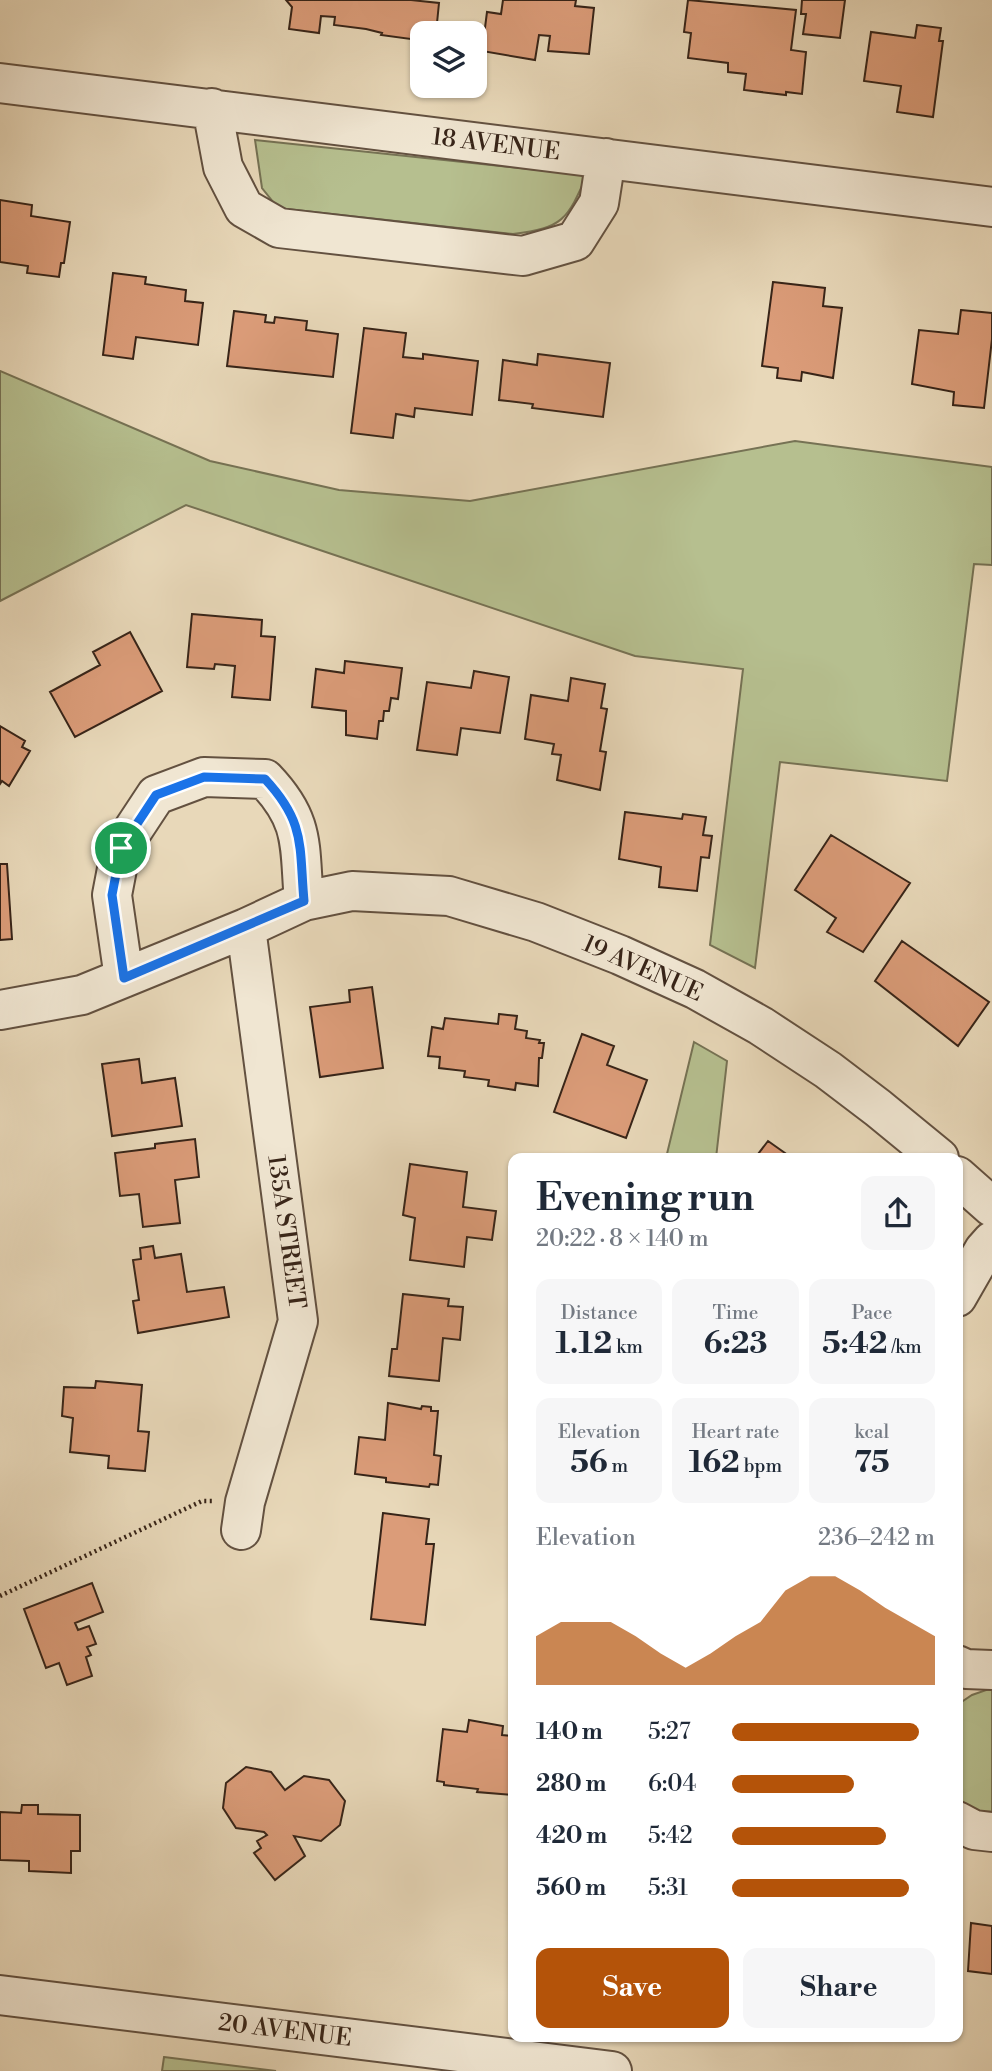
<!DOCTYPE html>
<html lang="en">
<head>
<meta charset="utf-8">
<style>
	:root { --surface:#fff; --page:#f6f6f7; --text:#1f2937; --muted:#747a83; --accent:#b45309 }
	body { margin:0; font-family:"Libre Bodoni",serif; background:var(--page); color:var(--text); height:100vh; display:flex; flex-direction:column; font-size:26px; white-space:nowrap }
	* { box-sizing:border-box; margin:0 }
	p { font-size:23px; color:var(--muted) }
	.icon { flex:none; width:38px; height:38px; fill:none; stroke:currentColor; stroke-width:2; stroke-linecap:round; stroke-linejoin:round }
	.map { position:relative; flex:1; overflow:hidden }
	.panel { position:absolute; left:508px; top:1153px; width:455px; height:889px; display:flex; flex-direction:column; background:var(--surface); border-radius:14px; box-shadow:0 2px 5px #0004 }
	.panel>* { flex:none }
	.buttons { position:absolute; left:410px; top:21px; display:grid; gap:14px }
	.buttons a { display:grid; place-items:center; width:77px; height:77px; border-radius:14px; background:var(--surface); box-shadow:0 2px 5px #0004; font-size:35px }
	.pin { position:absolute; display:grid; place-items:center; width:60px; height:60px; color:#fff; margin:-30px; border:4px solid #fff; border-radius:50%; box-shadow:0 2px 7px #0007 }
	.round { display:grid; place-items:center; flex:none; width:74px; height:74px; border-radius:14px; background:var(--page) }
	.overview { display:flex; align-items:center; justify-content:space-between; height:119px; padding:0 28px }
	h1 { font-size:38px; font-weight:700; line-height:52px }
	.metrics { display:grid; grid-template-columns:repeat(3,1fr); gap:10px; height:119px; padding:7px 28px }
	.metrics div { display:grid; align-content:center; border-radius:14px; background:var(--page); text-align:center }
	.metrics b { font-size:30px; font-weight:700 }
	.metrics small { font-size:19px; font-weight:400 }
	.metrics p { font-size:19px }
	.chart { height:196px; padding:14px 28px }
	.chart p { display:flex; justify-content:space-between }
	.chart svg { width:100%; height:126px; margin-top:7px; fill:var(--accent); opacity:.7 }
	.action { display:flex; gap:14px; margin-top:auto; padding:14px 28px }
	.action a { flex:1; height:80px; border-radius:14px; background:var(--accent); color:#fff; font-size:28px; font-weight:700; line-height:80px; text-align:center }
	.action a+a { background:var(--page); color:var(--text) }
	ul { padding:0 28px; list-style:none; font-size:23px }
	li { display:grid; grid-template-columns:112px 84px 1fr; align-items:center; height:52px }
	li i { height:18px; border-radius:9px; background:var(--accent) }
	.map>svg:first-child { display:block }
	.green { fill:#b6bf8f; stroke:#767254; stroke-width:2 }
	.building { fill:#db9c79; stroke:#372418; stroke-width:2 }
	.lines { fill:none; stroke-linecap:round; stroke-linejoin:round }
	.minor-casing { stroke:#635140; stroke-width:42 }
	.path { stroke:#372418; stroke-width:4.5; stroke-dasharray:2 3.5; stroke-linecap:butt }
	.minor { stroke:#f0e6d2; stroke-width:38 }
	.route-casing { stroke:#fff; stroke-width:14 }
	.route { stroke:#1a73e8; stroke-width:9 }
	.labels { text-anchor:middle; stroke-width:6; stroke-linejoin:round; paint-order:stroke }
	.street-label { font-size:24px; fill:#372418; stroke:#f0e6d2 }
</style>
</head>
<body>
<div class="map">
<svg width="992" height="2071" viewBox="0 0 992 2071">
	<rect width="100%" height="100%" fill="#e8d8b9"/>
	<filter id="stains"><feTurbulence type="fractalNoise" baseFrequency=".00286" numOctaves="4"/><feColorMatrix values="0 0 0 0 .2 0 0 0 0 .09 0 0 0 0 .02 0 0 0 .5 -.17"/></filter>
	<radialGradient id="worn" r=".72"><stop offset=".6" stop-color="#630" stop-opacity="0"/><stop offset="1" stop-color="#630" stop-opacity=".3"/></radialGradient>
	<!-- green -->
	<path class="green" d="M255 140 587 175C567 220 563 228 513 234L278 208 262 188Z
		M0 371 210 461 339 490 470 501 795 441 992 467V565L974 564 947 781 780 762 755 968 710 945 743 669 635 656 186 505 0 601Z
		M694 1042 727 1061 716 1158H666Z
		M992 1688V1819L957 1802V1705L972 1695Z
		M164 2057 276 2071H162Z"/>
	<!-- building -->
	<path class="building" d="M286 0H411L439 3 436 33H422L418 40 381 35 382 33 366 29 334 25 335 17 321 16 319 33 289 29 292 7Z
		M503 0H576L575 6 594 8 589 54 548 51 550 36 539 35 535 60 482 51 487 12 501 14Z
		M688 0 796 10 791 50 806 52 802 94 786 92V95L744 90 746 74 728 72V63L688 58 691 33 684 32Z
		M802 0H845L840 38 803 34 806 14H801Z
		M917 25 941 28 939 41H943L933 117 897 112 901 86 864 81 871 32 915 38Z
		M0 200 32 205 31 216 70 222 64 263H61L59 277 27 273 28 266 0 262Z
		M113 273 146 277 145 284 186 290 185 301 203 303 198 345 136 337 133 359 103 355Z
		M773 282 825 288 823 306 842 308 833 378 802 372 801 381 777 378 778 368 762 366Z
		M961 310 992 313V339L984 408 953 405 954 392 912 384 919 330 958 334Z
		M234 311 266 315 265 322 274 323 275 317 307 321 306 330 338 334 333 377 227 366Z
		M364 328 406 333 403 357 423 359V354L478 361 472 415 415 408 414 417 396 414 393 438 351 433Z
		M538 354 610 363 603 417 532 408 533 404 499 400 503 360 537 365Z
		M192 614 262 620 261 636 275 637 270 700 232 697 235 666 215 664 214 669 187 667Z
		M130 632 162 691 75 737 50 692 100 665 93 652Z
		M345 661 402 668 398 699 391 698 389 711H384L383 721H379L377 739 346 735V711L312 707 316 669 344 673Z
		M474 671 509 677 500 733 461 728 457 755 417 750 427 682 471 688Z
		M571 678 605 684 601 708 607 709 600 751 606 752 600 790 557 780 561 755 552 754 554 744 525 739 531 695 568 701Z
		M0 726 25 741 22 747 30 751 9 786 2 781 0 784Z
		M625 812 682 819 683 814 706 817 703 835 712 836 709 858 701 857 697 891 659 887 661 867 619 859Z
		M831 835 910 883 863 952 827 932 836 918 795 890Z
		M0 864H7L12 939 0 940Z
		M902 941 989 1002 958 1046 875 981Z
		M372 987 383 1068 320 1077 310 1007 350 1002 349 990Z
		M499 1014 517 1016 515 1029 527 1031 526 1038 540 1040 539 1043H544L542 1058H539L538 1086 516 1083 515 1090 488 1086 489 1080 464 1077 465 1071 439 1068 440 1057 428 1056 432 1027 443 1029 445 1018 498 1024Z
		M582 1034 614 1046 607 1065 647 1080 626 1138 554 1112Z
		M139 1059 142 1083 175 1078 182 1126 112 1136 102 1064Z
		M195 1139 199 1177 175 1180 180 1223 143 1227 139 1194 120 1196 115 1153 155 1148V1144Z
		M768 1141 792 1158H755Z
		M410 1164 467 1172 463 1207 496 1211 492 1240 467 1237 464 1267 410 1260 415 1218 403 1215Z
		M153 1246 155 1258 181 1254 187 1292 224 1287 229 1317 138 1333 133 1301 139 1300 133 1260 141 1259 140 1248Z
		M403 1294 449 1299 448 1306 463 1307 460 1340 443 1338 439 1381 389 1376 392 1349H397Z
		M96 1381 142 1385 138 1431 149 1432 145 1471 108 1468 109 1456 70 1452 73 1418 62 1416 64 1387 95 1388Z
		M388 1403 421 1409 422 1406 431 1407V1411H438L434 1455 441 1456 438 1485 430 1484 429 1487 386 1482V1478L355 1474 359 1437 385 1440Z
		M383 1513 429 1519 426 1544H434L425 1625 371 1619Z
		M92 1583 103 1612 75 1623 78 1630 89 1626 96 1644 87 1647 91 1655 86 1657 92 1676 67 1685 59 1663 46 1668 24 1609Z
		M469 1720 503 1726 502 1735 513 1736V1795L477 1792 478 1789 444 1785V1782L437 1781 443 1729 467 1732Z
		M246 1767 271 1772 285 1790 304 1776 329 1780 345 1801 340 1825 321 1841 294 1836 305 1856 275 1880 254 1853 261 1848 257 1841 267 1835 264 1832 236 1828 223 1808 226 1783Z
		M22 1805H38V1814L80 1815V1851H71V1873L29 1871V1861L0 1860V1812L21 1813Z
		M971 1923 992 1926V1974L968 1971Z"/>
	<g class="lines">
		<defs>
			<path id="minor" d="M0 83 992 207
				M212 108 223 167 244 208 279 228 523 256 575 241 599 203 606 158
				M124 978 112 895 121 848 156 795 204 777 265 779C306 822 299 846 304 901
				M0 1010 82 995 246 928 304 901 352 891 449 896 536 922 620 955 695 989 761 1026 828 1070 878 1108 939 1158
				M957 1176 992 1207
				M957 1297 984 1250 992 1241
				M241 1530 245 1502 298 1321 246 928
				M957 1665 966 1669 992 1670
				M957 1821 974 1830 992 1832
				M0 1995 612 2071"/>
		</defs>
		<!-- minor casing -->
		<use href="#minor" class="minor-casing"/>
		<!-- path -->
		<path class="path" d="M0 1596 202 1501H212"/>
		<!-- minor -->
		<use href="#minor" class="minor"/>
	</g>
	<g class="lines">
		<defs>
			<path id="route" d="M204 777 265 779C306 823 299 846 304 901L124 978 112 895 121 848 156 795Z"/>
		</defs>
		<!-- route casing -->
		<use href="#route" class="route-casing"/>
		<!-- route -->
		<use href="#route" class="route"/>
	</g>
	<g class="labels">
		<!-- street labels -->
		<g class="street-label">
			<text transform="translate(496 144) rotate(7)" y="8">18 AVENUE</text>
			<text transform="translate(643 968) rotate(24)" y="8">19 AVENUE</text>
			<text transform="translate(287 1232) rotate(82)" y="8">135A STREET</text>
			<text transform="translate(285 2030) rotate(7)" y="8">20 AVENUE</text>
		</g>
	</g>
	<rect width="100%" height="100%" filter="url(#stains)"/>
	<rect width="100%" height="100%" fill="url(#worn)"/>
</svg>
<div class="buttons">
<a><svg class="icon" aria-label="layers" viewBox="0 0 24 24"><path d="M12 4l9 5-9 5-9-5zM3 14l9 5 9-5"/></svg></a>
</div>
<div class="pin" style="left:121px;top:848px;background:#1e9e55"><svg class="icon" aria-label="arrive" viewBox="0 0 24 24"><path d="M6 21V4h12l-3 4 3 4H6"/></svg></div>
<section class="panel">
<div class="overview"><div><h1>Evening run</h1><p>20:22 · 8 × 140 m</p></div><a class="round"><svg class="icon" aria-label="share" viewBox="0 0 24 24"><path d="M12 15V3M7 8l5-5 5 5M5 13v7h14v-7"/></svg></a></div>
<div class="metrics">
<div><p>Distance</p><b>1.12<small> km</small></b></div>
<div><p>Time</p><b>6:23</b></div>
<div><p>Pace</p><b>5:42<small> /km</small></b></div>
</div>
<div class="metrics">
<div><p>Elevation</p><b>56<small> m</small></b></div>
<div><p>Heart rate</p><b>162<small> bpm</small></b></div>
<div><p>kcal</p><b>75</b></div>
</div>
<div class="chart"><p><span>Elevation</span>236–242 m</p>
<svg viewBox="0 0 160 44" preserveAspectRatio="none"><path d="M0 44V27L10 22L20 22L30 22L40 27L50 33L60 38L70 33L80 27L90 22L100 11L110 6L120 6L130 11L140 17L150 22L160 27V44z"/></svg>
</div>
<ul>
<li><b>140 m</b>5:27<i style="width:92%"></i></li>
<li><b>280 m</b>6:04<i style="width:60%"></i></li>
<li><b>420 m</b>5:42<i style="width:76%"></i></li>
<li><b>560 m</b>5:31<i style="width:87%"></i></li>
</ul>
<div class="action"><a>Save</a><a>Share</a></div>
</section>
</div>
</body>
</html>
